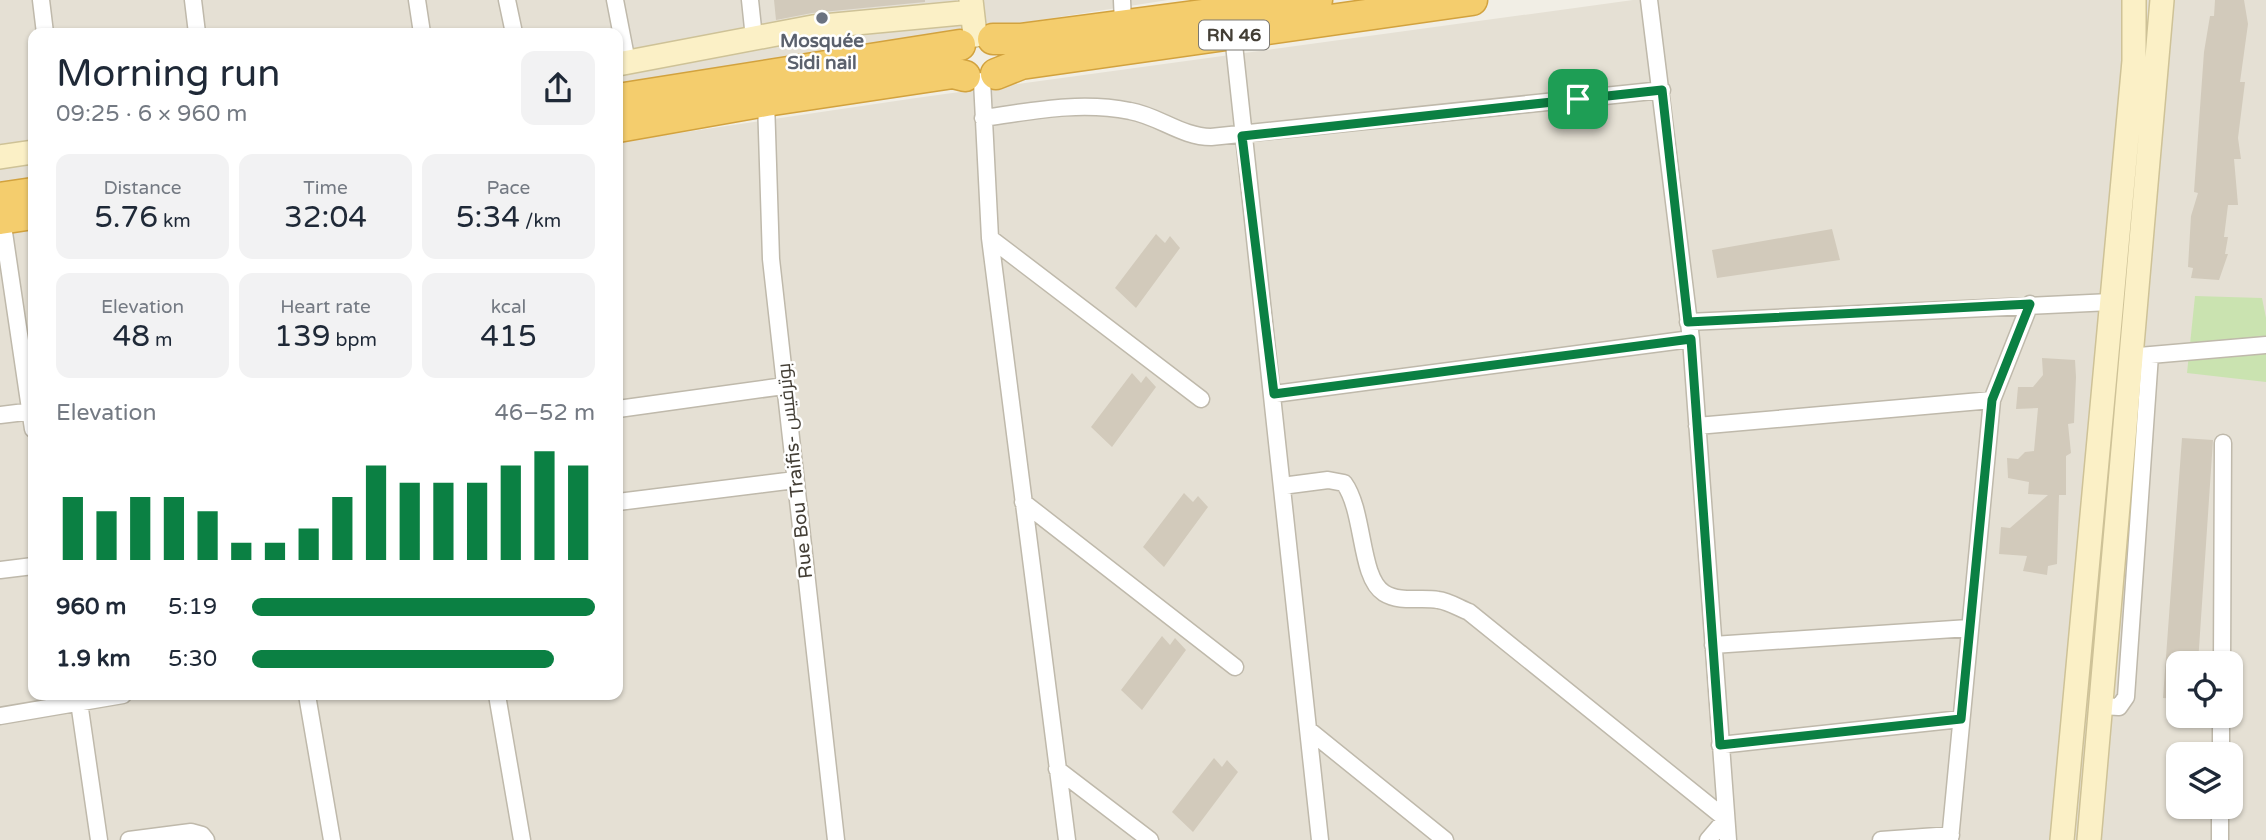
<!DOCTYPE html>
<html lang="en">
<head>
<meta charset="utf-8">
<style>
	:root { --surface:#fff; --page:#f2f2f3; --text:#1f2937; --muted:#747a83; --accent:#0b8043 }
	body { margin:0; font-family:"Varela Round",Cairo,sans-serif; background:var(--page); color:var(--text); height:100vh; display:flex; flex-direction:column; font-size:26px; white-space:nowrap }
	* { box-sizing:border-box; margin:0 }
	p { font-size:23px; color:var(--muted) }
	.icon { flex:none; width:38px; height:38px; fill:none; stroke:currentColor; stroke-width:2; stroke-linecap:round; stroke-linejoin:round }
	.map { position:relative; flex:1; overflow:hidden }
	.sheet { position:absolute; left:28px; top:28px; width:595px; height:672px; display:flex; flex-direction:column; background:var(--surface); border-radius:14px; box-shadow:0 2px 5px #0004 }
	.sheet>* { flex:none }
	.tools { position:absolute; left:2166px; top:651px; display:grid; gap:14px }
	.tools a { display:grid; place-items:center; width:77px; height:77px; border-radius:14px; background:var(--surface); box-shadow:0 2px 5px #0004; font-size:35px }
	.pin { position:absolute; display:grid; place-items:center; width:60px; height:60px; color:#fff; margin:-30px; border-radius:14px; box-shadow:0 4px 10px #0006 }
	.round { display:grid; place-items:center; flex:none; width:74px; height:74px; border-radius:14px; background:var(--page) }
	.summary { display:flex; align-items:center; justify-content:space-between; height:119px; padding:0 28px }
	h1 { font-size:38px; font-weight:600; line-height:52px }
	.figures { display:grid; grid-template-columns:repeat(3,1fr); gap:10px; height:119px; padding:7px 28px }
	.figures div { display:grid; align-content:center; border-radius:14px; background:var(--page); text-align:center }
	.figures b { font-size:30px; font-weight:600 }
	.figures small { font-size:19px; font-weight:400 }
	.figures p { font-size:19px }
	.chart { height:196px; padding:14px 28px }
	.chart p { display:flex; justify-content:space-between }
	.chart svg { width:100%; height:126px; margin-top:7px; stroke:var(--accent); stroke-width:6 }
	ul { padding:0 28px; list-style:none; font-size:23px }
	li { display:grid; grid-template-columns:112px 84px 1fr; align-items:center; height:52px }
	li i { height:18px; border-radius:9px; background:var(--accent) }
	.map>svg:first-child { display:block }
	.residential { fill:#e5e0d4; fill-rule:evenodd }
	.green { fill:#cae3b0 }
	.building { fill:#d2cabb }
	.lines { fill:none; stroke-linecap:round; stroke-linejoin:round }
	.street-casing { stroke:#bfb9ab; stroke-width:19 }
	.secondary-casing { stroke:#cec297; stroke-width:26 }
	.highway-casing { stroke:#d2a23e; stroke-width:33 }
	.street { stroke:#fff; stroke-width:16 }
	.secondary { stroke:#fbf0c6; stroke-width:23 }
	.highway { stroke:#f4cd6d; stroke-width:30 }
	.route-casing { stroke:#fff; stroke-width:14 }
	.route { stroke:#0b8043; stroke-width:9 }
	.worship-dot { fill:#6b7280; stroke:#fff; stroke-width:2.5 }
	.labels { text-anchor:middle; stroke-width:5; stroke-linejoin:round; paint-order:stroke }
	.shield { fill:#fff; stroke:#7b7872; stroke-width:2 }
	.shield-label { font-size:18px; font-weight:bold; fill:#433e35 }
	.worship-label { font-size:19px; font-weight:bold; fill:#5b616d; stroke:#fff }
	.street-label { font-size:19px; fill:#433e35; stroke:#fff }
</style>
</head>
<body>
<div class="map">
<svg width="2266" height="840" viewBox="0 0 2266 840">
	<rect width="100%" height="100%" fill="#f1eee5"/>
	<!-- residential -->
	<path class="residential" d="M0 0H1168L618 86V33H33V178L0 183Z
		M1633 0H2266V840H0V235L33 230V695H618V142L916 98ZM2179 663H2231V716H2179ZM2179 754H2231V807H2179Z"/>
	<!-- green -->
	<path class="green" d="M2195 296 2262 298 2266 318V382L2187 373Z"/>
	<!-- building -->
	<path class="building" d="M774 0H925V2L812 13 776 20Z
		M2215 0H2244L2248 24 2240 82H2245L2238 138 2241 159H2234L2238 205H2228L2224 237H2228L2225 254H2228L2219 280 2191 278 2193 268 2188 267 2191 216 2198 193 2194 192 2204 52 2210 16H2214Z
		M1832 229 1840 260 1717 278 1712 250Z
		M1156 234 1165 243 1170 236 1180 248 1136 308 1115 288Z
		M2042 358 2075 360 2076 377 2074 423 2068 424 2071 453 2066 456V495H2059L2057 564 2048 566 2047 575 2023 571 2027 556 1999 554 2001 527 2010 528 2048 495 2028 494 2029 482 2008 478 2007 458 2018 459 2025 452 2034 451 2038 408 2016 409 2018 387H2033L2043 375Z
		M1132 373 1141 383 1146 376 1156 387 1112 447 1091 427Z
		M2182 438 2213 440 2198 663H2179V699L2163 698Z
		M1184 493 1193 502 1198 496 1208 507 1164 567 1143 547Z
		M1162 636 1170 645 1175 638 1186 650 1142 710 1121 690Z
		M1214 758 1222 767 1227 760 1238 772 1193 832 1172 812Z"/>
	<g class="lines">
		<defs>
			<path id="street" d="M41 0 45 33
				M193 0 197 33
				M417 0 422 33
				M507 0 514 33
				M615 0 627 62
				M750 0 754 38
				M1122 0 1123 23
				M1649 0 1691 339 1728 840
				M1233 35 1320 840
				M982 81 990 238 1067 840
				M766 101 771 259 836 840
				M983 118C1032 111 1080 101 1130 111 1159 116 1182 137 1211 137L1662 90
				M2 219 33 429
				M990 238 1201 399
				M1688 322 2111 302
				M2139 356 2266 345
				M1274 394 1691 339
				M618 409 784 386
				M0 415 33 411
				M1697 426 1992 400
				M1282 486 1328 480 1344 483C1365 512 1359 577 1384 593 1400 603 1421 597 1438 600 1448 601 1459 608 1469 612L1726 819 1708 840
				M618 502 795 480
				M1023 502 1235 667
				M0 570 33 566
				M1713 645 1969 628
				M2222 663 2223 443
				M78 695 99 840
				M307 695 332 840
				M497 695 522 840
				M2101 706 2119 707 2126 697 2150 355
				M0 716 123 695
				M1310 731 1445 840
				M1720 745 1961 719
				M2221 754V716
				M1057 769 1150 840
				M129 840 191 832 202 835 206 840
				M1881 840 1951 835
				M1950 840 1992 400 2030 304
				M2220 840V807"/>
			<path id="secondary" d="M971 0 975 35
				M618 64 813 27 972 12
				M0 157 33 152
				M2062 840 2134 61V0
				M2089 840 2162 0"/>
			<path id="highway" d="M993 39H1020L1317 0
				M996 74 1021 64 1472 0
				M618 99 960 45
				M618 127 766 101 953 73 965 76
				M0 198 33 193
				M0 219 33 214"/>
		</defs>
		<!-- street casing -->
		<use href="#street" class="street-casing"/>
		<!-- secondary casing -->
		<use href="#secondary" class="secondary-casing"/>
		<!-- highway casing -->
		<use href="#highway" class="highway-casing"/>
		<!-- street -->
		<use href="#street" class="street"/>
		<!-- secondary -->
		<use href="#secondary" class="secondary"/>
		<!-- highway -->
		<use href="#highway" class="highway"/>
	</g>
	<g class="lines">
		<defs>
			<path id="route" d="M1662 90 1688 322 2030 304 1992 400 1961 719 1720 745 1691 339 1274 394 1242 136Z"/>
		</defs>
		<!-- route casing -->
		<use href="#route" class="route-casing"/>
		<!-- route -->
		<use href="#route" class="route"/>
	</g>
	<!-- markers -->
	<circle class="worship-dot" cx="822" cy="18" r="7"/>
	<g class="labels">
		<!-- shield labels -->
		<rect class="shield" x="1199" y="20.5" width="70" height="29" rx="5"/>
		<g class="shield-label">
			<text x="1234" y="41">RN 46</text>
		</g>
		<!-- worship labels -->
		<g class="worship-label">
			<text x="822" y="47">Mosquée<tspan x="822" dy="22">Sidi nail</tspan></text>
		</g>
		<!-- street labels -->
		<g class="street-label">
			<text transform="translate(794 471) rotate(-96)" y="7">Rue Bou Traifis- بوترفيس</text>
		</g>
	</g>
</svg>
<div class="tools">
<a><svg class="icon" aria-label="locate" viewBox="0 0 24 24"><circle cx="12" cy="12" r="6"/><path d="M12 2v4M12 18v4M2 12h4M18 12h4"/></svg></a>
<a><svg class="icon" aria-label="layers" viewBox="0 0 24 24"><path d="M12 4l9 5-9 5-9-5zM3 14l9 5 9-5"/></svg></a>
</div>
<div class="pin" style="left:1578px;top:99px;background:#1e9e55"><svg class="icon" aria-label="arrive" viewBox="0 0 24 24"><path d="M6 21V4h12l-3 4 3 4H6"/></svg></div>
<section class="sheet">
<div class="summary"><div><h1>Morning run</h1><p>09:25 · 6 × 960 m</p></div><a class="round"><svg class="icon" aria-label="share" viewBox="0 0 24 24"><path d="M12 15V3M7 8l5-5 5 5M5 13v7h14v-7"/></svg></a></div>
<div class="figures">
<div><p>Distance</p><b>5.76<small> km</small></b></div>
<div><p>Time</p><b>32:04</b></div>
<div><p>Pace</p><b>5:34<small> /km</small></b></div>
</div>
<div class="figures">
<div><p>Elevation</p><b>48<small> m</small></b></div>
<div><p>Heart rate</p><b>139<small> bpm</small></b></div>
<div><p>kcal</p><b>415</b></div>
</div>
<div class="chart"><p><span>Elevation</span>46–52 m</p>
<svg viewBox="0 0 160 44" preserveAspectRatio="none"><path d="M5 44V22M15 44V27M25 44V22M35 44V22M45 44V27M55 44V38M65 44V38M75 44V33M85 44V22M95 44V11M105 44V17M115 44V17M125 44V17M135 44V11M145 44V6M155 44V11"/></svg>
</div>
<ul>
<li><b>960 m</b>5:19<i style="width:100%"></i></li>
<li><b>1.9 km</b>5:30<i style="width:88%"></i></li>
</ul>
</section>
</div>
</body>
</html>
